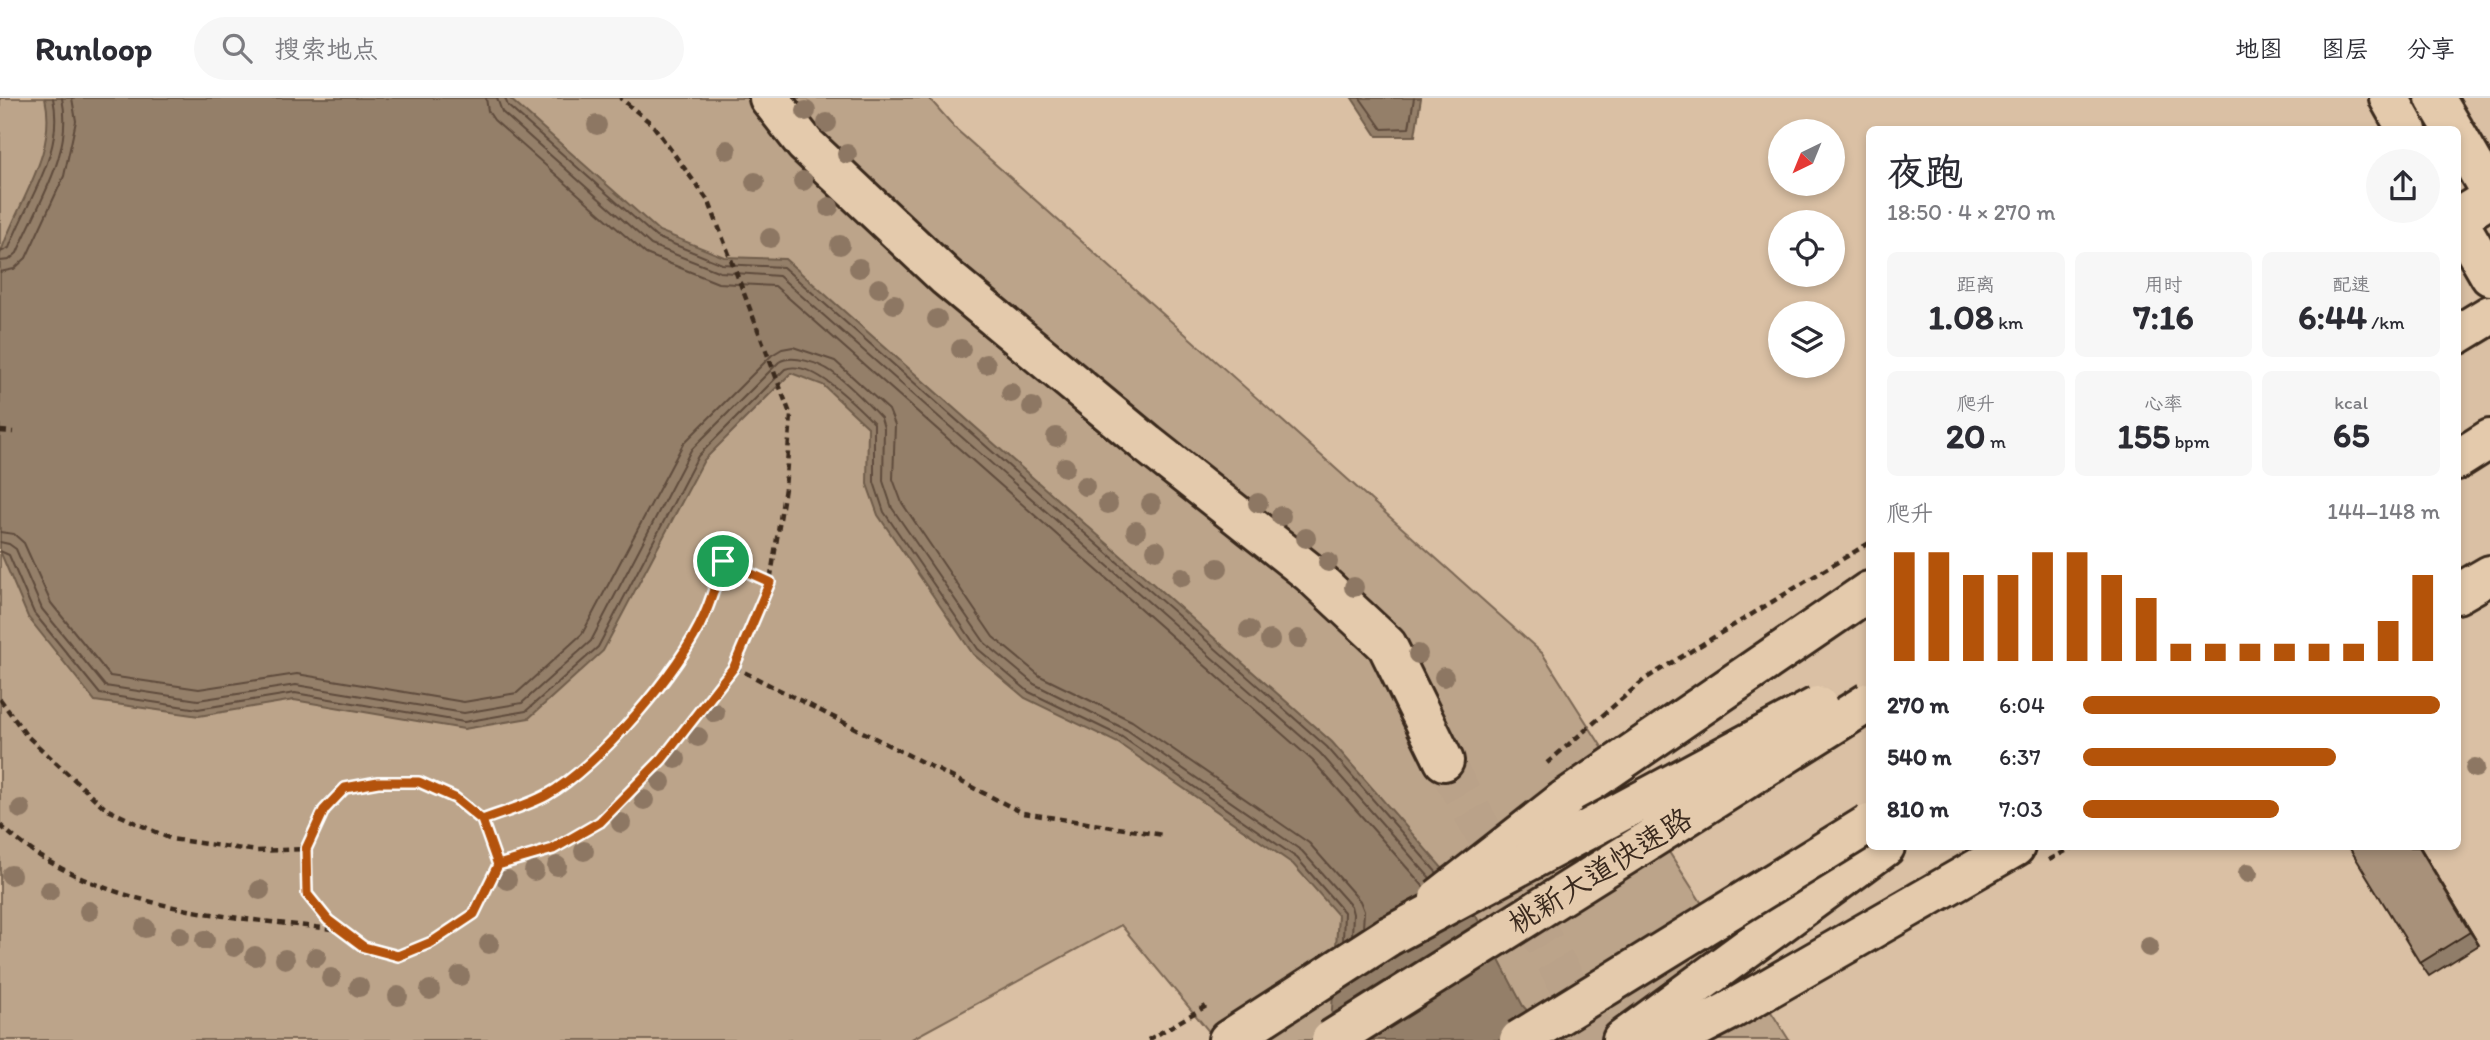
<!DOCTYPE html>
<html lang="zh">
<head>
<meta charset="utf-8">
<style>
	:root { --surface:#fff; --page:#f7f7f7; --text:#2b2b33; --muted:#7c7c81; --line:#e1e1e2; --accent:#b45309 }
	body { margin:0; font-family:Itim,"LXGW WenKai TC",sans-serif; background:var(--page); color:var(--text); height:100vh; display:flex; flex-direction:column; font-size:26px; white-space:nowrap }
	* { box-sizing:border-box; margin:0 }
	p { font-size:23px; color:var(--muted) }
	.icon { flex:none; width:38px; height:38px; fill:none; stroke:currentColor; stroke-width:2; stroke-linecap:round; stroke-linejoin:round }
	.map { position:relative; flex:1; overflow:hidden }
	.side { position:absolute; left:1866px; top:28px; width:595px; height:724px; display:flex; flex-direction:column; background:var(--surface); border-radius:10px; box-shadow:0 4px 10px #0003 }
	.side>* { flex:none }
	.needle { width:46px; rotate:223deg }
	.controls { position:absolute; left:1768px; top:21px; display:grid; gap:14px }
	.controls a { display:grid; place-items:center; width:77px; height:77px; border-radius:50%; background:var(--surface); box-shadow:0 4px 10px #0003; font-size:35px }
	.pin { position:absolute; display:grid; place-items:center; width:60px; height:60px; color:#fff; margin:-30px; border:4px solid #fff; border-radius:50%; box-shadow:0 2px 7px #0007 }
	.round { display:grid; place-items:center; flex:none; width:74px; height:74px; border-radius:37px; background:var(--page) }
	.head { display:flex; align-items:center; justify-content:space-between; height:119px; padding:0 21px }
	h1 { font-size:38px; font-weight:800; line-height:52px }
	.figures { display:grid; grid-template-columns:repeat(3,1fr); gap:10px; height:119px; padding:7px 21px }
	.figures div { display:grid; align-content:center; border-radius:10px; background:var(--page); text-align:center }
	.figures b { font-size:35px; font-weight:800 }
	.figures small { font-size:19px; font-weight:400 }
	.figures p { font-size:19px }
	.chart { height:196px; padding:14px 21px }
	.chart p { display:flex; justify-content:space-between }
	.chart svg { width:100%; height:126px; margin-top:7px; stroke:var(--accent); stroke-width:6 }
	ul { padding:0 21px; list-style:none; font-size:23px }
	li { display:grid; grid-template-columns:112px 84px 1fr; align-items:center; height:52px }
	li i { height:18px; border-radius:9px; background:var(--accent) }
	header { display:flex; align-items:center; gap:42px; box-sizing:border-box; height:98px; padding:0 35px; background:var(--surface); border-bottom:2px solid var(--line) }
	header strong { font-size:33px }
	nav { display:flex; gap:38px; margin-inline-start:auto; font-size:24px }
	.search { width:490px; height:63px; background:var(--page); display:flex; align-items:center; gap:18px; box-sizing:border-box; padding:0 24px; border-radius:38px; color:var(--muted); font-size:26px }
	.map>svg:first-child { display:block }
	.green { fill:#bca48a; stroke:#7c6754; stroke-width:2 }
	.water { fill:#947f69; stroke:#705d4b; stroke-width:2 }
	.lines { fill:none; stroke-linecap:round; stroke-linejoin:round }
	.shore { stroke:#5f4c3c; stroke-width:2 }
	.minor-tunnel { stroke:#baa289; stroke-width:38; stroke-dasharray:38 19; stroke-linecap:butt }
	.minor-casing { stroke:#3b2a1e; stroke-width:44 }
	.major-casing { stroke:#3b2a1e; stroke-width:44 }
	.highway-casing { stroke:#3b2a1e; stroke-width:44 }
	.path { stroke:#3b2a1e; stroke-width:4.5; stroke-dasharray:7 5; stroke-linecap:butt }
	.minor { stroke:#e4caac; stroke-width:38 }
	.major { stroke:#e4caac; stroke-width:38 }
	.highway { stroke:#e4caac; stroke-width:38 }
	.major-bridge-casing { stroke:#3b2a1e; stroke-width:44; stroke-linecap:butt }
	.highway-bridge-casing { stroke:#3b2a1e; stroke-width:44; stroke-linecap:butt }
	.major-bridge { stroke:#e4caac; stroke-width:38 }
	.highway-bridge { stroke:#e4caac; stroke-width:38 }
	.tree { fill:#8d7763 }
	.wall { fill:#907d69; stroke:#3b2a1e; stroke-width:2 }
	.shaded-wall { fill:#766655; stroke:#3b2a1e; stroke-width:2 }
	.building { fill:#a8917a; stroke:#3b2a1e; stroke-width:2 }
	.route-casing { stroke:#fff; stroke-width:14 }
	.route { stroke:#b45309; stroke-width:9 }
	.labels { text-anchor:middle; stroke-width:7; stroke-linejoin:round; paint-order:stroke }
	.street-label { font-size:30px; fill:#3b2a1e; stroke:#e4caac }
</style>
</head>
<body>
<header>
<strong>Runloop</strong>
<div class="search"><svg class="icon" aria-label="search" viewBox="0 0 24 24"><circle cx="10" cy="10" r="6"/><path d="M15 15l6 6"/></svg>搜索地点</div>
<nav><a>地图</a><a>图层</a><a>分享</a></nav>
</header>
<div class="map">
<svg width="2490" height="942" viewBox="0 0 2490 942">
	<rect width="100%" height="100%" fill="#dac0a4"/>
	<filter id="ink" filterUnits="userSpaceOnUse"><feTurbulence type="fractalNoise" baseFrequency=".0143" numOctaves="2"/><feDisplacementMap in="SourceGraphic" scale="14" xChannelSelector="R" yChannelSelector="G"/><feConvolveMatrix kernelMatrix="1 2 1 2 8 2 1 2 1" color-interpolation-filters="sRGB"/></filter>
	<g filter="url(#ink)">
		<!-- green -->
		<path class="green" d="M0 0H929L957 32 1542 555 1789 942H1216L1121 827 910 942H0Z"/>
		<!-- water -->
		<path class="water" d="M45 0H509L659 133 724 159 785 161 1332 644 1464 795 1523 908 1553 942H1330L1338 817 1293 766 1118 645 1025 600 973 556 878 417 867 386 868 329 823 287 791 275 704 362 603 553 529 620 464 631 294 602 199 618 95 603 28 519 0 453V157C16 105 58 57 45 0Z
			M1352 0H1421L1415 38H1377Z"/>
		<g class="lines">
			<!-- shore -->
			<path class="shore" d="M486 0 488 13 494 22 646 156 718 185 775 188 1313 663 1423 788
				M497 0 502 14 651 147 720 174 779 178 1320 655 1430 780
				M505 0 508 8 656 139 722 166 783 169 1327 649 1437 775
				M1360 0 1382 31 1409 30 1414 0
				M0 154 9 150C27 101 65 55 53 0
				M0 163 9 162 17 155C37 106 74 55 62 0
				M0 174 14 171 26 160 64 78 76 23 72 0
				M0 434 14 436 24 445 51 505 110 578 199 591 297 576 464 604 517 595 582 536 683 346 772 257 782 251 793 249 835 263 889 312 895 327 893 381 902 405 993 539 1040 578 1132 623 1309 745 1360 803 1364 813 1363 830
				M0 444 9 446 16 451 42 511 105 588 198 602 296 587 464 615 522 605 591 543 691 352 779 264C792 256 819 265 832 274 849 286 867 305 881 320L884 330 883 383 892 410 985 545 1034 586 1127 632 1302 753 1351 808 1353 816 1352 837
				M0 453 9 457 34 515 100 596 198 611 295 595 464 624 526 613 598 549 698 358 785 271C811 260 857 308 874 325V384L884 414 978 551 1029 594 1122 639 1297 760 1344 814 1343 843"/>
			<!-- minor-tunnel -->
			<path class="minor-tunnel" d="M1444 663 1599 942"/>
			<defs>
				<path id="minor" d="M769 0 805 46 946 179 1147 346 1310 475 1387 547 1444 663
					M2389 0 2407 32
					M2435 0 2454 32
					M2457 37 2490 94
					M2457 121 2490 178"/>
				<path id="major" d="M2457 120 2490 100
					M2457 496 2490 477
					M1564 702 1869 493
					M1673 942 1729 913 2015 749"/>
				<path id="highway" d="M2457 237 2490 217
					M2457 362 2490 341
					M1228 942 1389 838
					M1622 942 1885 749"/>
			</defs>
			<!-- minor casing -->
			<use href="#minor" class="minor-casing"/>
			<!-- major casing -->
			<use href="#major" class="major-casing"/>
			<!-- highway casing -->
			<use href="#highway" class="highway-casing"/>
			<!-- path -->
			<path class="path" d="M0 333 13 334
				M734 569 1023 715 1163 737
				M0 601 26 637 106 711 171 741 257 753 306 751
				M1547 665 1645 581 1869 445
				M482 722C503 714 527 708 547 697 596 670 682 570 705 518 712 501 717 481 723 462L770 484
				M0 727C91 812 224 818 341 832
				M2049 762 2073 749
				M498 767 482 722 455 700 419 684H378L345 689 324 712 306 751 307 796 328 822 364 849 398 858 432 844 474 816 498 767 553 751 600 725 662 661 734 569 770 484 785 390 791 318 709 104 652 26 620 0
				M1148 942 1208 907"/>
			<!-- minor -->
			<use href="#minor" class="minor"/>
			<!-- major -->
			<use href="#major" class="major"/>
			<!-- highway -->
			<use href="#highway" class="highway"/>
			<defs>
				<path id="major-bridge" d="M1439 800 1564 702"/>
				<path id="highway-bridge" d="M1389 838 1818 608
					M1331 942 1869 604
					M1519 942 1869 726"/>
			</defs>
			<!-- major-bridge casing -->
			<use href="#major-bridge" class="major-bridge-casing"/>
			<!-- highway-bridge casing -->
			<use href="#highway-bridge" class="highway-bridge-casing"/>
			<!-- major-bridge -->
			<use href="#major-bridge" class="major-bridge"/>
			<!-- highway-bridge -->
			<use href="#highway-bridge" class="highway-bridge"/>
		</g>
		<!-- trees -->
		<g class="tree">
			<circle cx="806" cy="13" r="10"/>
			<circle cx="827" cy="25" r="10"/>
			<circle cx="597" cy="27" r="10"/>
			<circle cx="727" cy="52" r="10"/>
			<circle cx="847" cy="56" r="10"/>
			<circle cx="803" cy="83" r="10"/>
			<circle cx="755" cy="84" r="10"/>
			<circle cx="829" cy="109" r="10"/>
			<circle cx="770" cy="140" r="10"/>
			<circle cx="840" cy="147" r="10"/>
			<circle cx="859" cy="170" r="10"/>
			<circle cx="879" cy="190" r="10"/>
			<circle cx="894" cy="206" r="10"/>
			<circle cx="937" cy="221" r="10"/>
			<circle cx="961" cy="251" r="10"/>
			<circle cx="986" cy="266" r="10"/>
			<circle cx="1011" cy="295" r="10"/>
			<circle cx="1032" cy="309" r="10"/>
			<circle cx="1056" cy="339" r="10"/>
			<circle cx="1065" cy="369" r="10"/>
			<circle cx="1085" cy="388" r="10"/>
			<circle cx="1258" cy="405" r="10"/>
			<circle cx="1108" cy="406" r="10"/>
			<circle cx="1151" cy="406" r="10"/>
			<circle cx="1281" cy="418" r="10"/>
			<circle cx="1136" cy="433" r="10"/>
			<circle cx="1306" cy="440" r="10"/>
			<circle cx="1156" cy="452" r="10"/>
			<circle cx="1328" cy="464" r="10"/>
			<circle cx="1218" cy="470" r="10"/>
			<circle cx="1182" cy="479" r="10"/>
			<circle cx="1354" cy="489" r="10"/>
			<circle cx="1249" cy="532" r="10"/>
			<circle cx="1298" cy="541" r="10"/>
			<circle cx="1270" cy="542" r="10"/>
			<circle cx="1418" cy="556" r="10"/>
			<circle cx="1444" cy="579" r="10"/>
			<circle cx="715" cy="615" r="10"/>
			<circle cx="698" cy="639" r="10"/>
			<circle cx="676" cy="661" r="10"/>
			<circle cx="2475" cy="670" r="10"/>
			<circle cx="661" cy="684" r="10"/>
			<circle cx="644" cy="702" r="10"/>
			<circle cx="21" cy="711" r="10"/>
			<circle cx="621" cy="725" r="10"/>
			<circle cx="584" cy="753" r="10"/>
			<circle cx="557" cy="768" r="10"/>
			<circle cx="534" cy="773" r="10"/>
			<circle cx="2248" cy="775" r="10"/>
			<circle cx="11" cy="777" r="10"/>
			<circle cx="507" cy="782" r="10"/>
			<circle cx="260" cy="792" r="10"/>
			<circle cx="49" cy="793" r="10"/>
			<circle cx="89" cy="813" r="10"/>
			<circle cx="145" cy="830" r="10"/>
			<circle cx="180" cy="838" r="10"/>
			<circle cx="205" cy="842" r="10"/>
			<circle cx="489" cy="846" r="10"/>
			<circle cx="234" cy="849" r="10"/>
			<circle cx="2149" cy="849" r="10"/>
			<circle cx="255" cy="858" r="10"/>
			<circle cx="316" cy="859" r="10"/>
			<circle cx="285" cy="861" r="10"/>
			<circle cx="460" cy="878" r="10"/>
			<circle cx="331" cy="880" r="10"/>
			<circle cx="359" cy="889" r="10"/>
			<circle cx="430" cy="892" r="10"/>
			<circle cx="398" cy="898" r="10"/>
		</g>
		<!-- wall -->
		<path class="wall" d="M2420 749 2479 847 2429 878 2420 865Z"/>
		<!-- shaded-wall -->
		<path class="shaded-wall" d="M2419 749H2420L2479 847 2470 834Z"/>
		<!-- building -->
		<path class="building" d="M2349 749H2419L2470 834 2420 865Z"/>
	</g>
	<g class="lines" filter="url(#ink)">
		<defs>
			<path id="route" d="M723 463C717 481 712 501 704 518 682 571 596 670 547 697 527 708 503 714 482 722L498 767 474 816 432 844 398 858 364 849 328 822 307 796 306 751 324 712 345 690 378 684H419L455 700 482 722 498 767 553 751 600 724 662 661 734 569 770 484 723 463"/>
		</defs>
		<!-- route casing -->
		<use href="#route" class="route-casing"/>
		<!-- route -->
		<use href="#route" class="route"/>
	</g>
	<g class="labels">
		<!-- street labels -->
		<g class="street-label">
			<text transform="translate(1600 773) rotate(-32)" y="10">桃新大道快速路</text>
		</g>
	</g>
</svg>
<div class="controls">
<a><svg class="needle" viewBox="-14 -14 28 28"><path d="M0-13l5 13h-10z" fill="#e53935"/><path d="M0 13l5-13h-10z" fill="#7c7c81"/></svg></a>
<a><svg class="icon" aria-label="locate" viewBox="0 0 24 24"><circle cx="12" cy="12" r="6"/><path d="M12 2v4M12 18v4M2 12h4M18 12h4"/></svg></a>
<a><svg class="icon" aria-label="layers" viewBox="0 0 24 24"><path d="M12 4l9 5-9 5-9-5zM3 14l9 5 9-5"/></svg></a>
</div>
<div class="pin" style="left:723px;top:463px;background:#1e9e55"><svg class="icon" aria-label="arrive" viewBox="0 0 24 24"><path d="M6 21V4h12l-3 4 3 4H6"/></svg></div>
<section class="side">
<div class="head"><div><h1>夜跑</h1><p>18:50 · 4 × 270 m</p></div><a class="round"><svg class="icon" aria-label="share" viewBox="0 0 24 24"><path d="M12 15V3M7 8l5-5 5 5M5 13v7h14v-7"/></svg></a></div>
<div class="figures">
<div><p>距离</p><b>1.08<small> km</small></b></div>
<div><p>用时</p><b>7:16</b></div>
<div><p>配速</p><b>6:44<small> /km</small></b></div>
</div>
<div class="figures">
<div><p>爬升</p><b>20<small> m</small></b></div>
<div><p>心率</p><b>155<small> bpm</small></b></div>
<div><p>kcal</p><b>65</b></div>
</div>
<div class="chart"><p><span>爬升</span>144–148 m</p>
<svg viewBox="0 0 160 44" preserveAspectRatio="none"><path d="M5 44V6M15 44V6M25 44V14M35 44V14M45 44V6M55 44V6M65 44V14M75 44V22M85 44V38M95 44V38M105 44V38M115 44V38M125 44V38M135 44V38M145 44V30M155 44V14"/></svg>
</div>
<ul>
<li><b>270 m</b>6:04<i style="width:100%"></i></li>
<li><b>540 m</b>6:37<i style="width:71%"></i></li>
<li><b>810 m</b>7:03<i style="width:55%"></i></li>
</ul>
</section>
</div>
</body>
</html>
